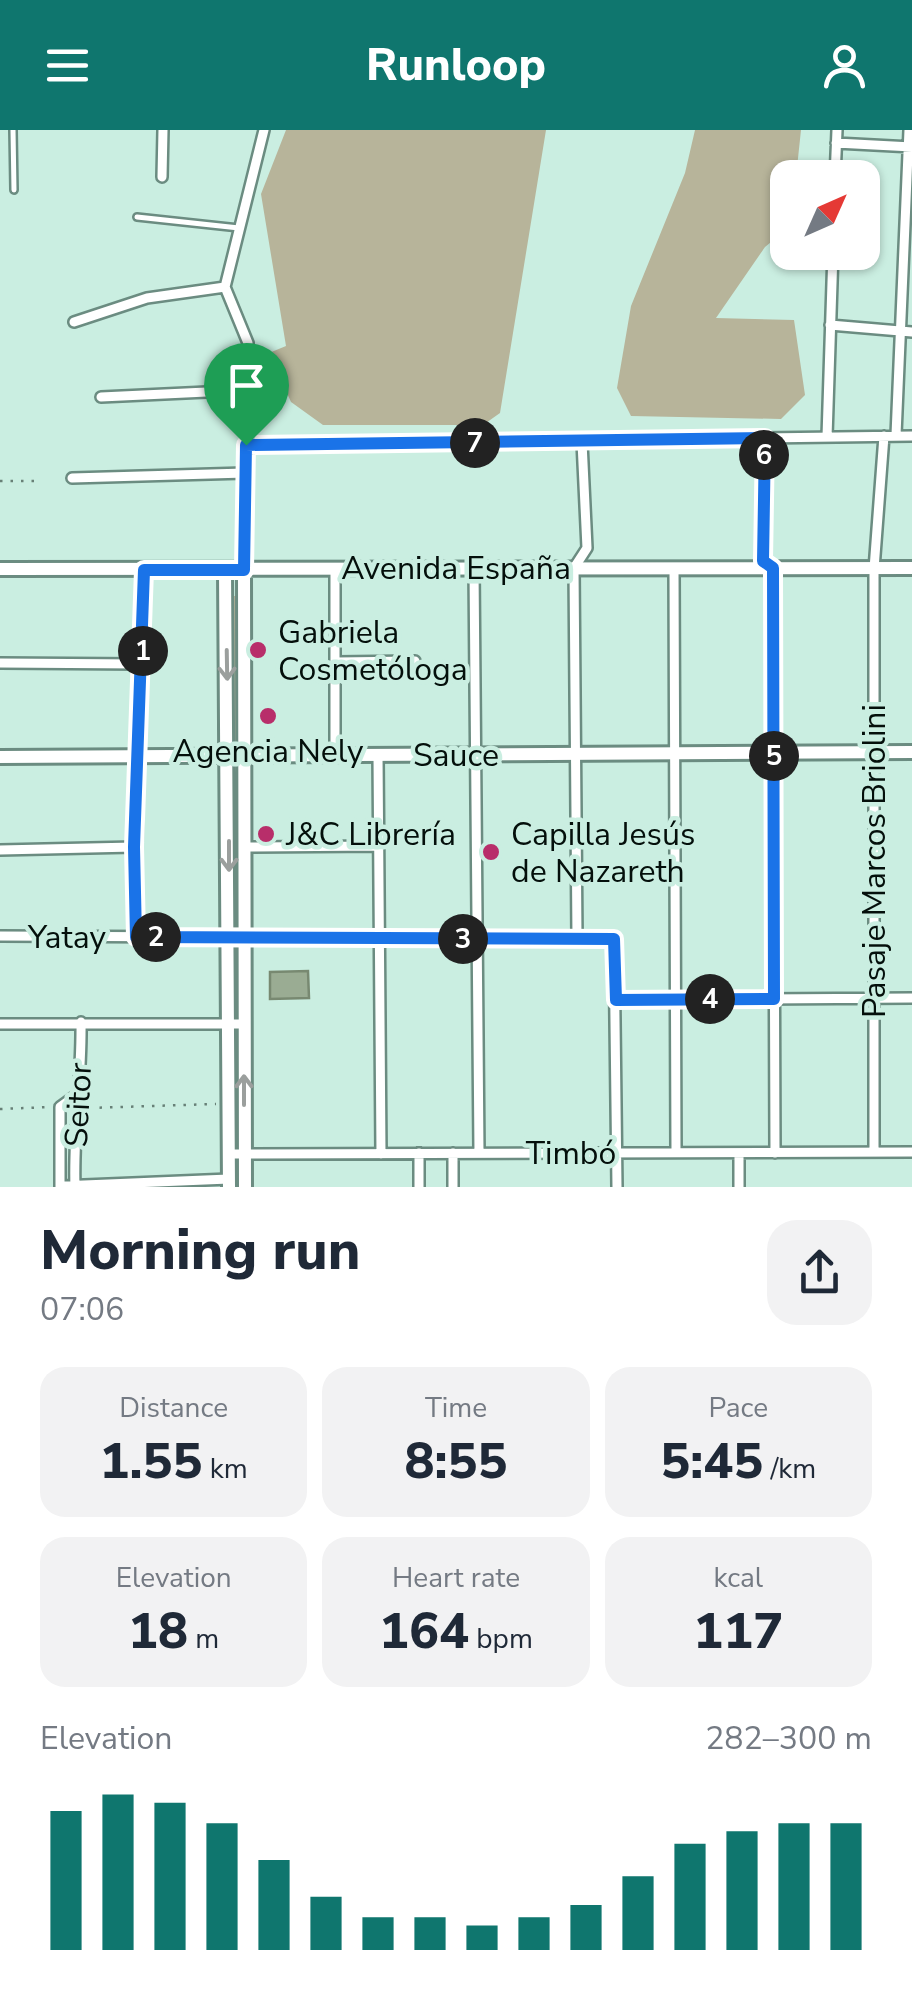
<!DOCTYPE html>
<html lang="en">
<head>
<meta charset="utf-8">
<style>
	:root { --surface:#fff; --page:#f2f2f3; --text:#1f2937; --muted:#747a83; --accent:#0f766e }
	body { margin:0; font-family:"Nunito Sans",sans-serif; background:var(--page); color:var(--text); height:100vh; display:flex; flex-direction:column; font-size:38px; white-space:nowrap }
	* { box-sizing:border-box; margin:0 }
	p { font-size:32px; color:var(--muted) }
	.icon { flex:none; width:55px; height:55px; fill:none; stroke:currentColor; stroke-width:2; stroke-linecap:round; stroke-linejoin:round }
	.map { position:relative; height:1057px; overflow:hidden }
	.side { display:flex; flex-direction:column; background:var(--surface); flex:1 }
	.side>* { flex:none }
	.needle { width:65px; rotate:45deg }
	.fabs { position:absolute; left:770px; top:30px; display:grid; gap:20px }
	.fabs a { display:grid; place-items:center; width:110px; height:110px; border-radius:20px; background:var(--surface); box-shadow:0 2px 8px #0004; font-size:50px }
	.pin { position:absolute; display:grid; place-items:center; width:85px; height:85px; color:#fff; margin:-102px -42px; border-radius:50% 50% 50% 0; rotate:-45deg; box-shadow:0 0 10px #0007 }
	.pin .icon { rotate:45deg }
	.km { position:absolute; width:50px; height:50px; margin:-25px; border-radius:50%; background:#222; color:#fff; font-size:28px; line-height:50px; text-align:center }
	.round { display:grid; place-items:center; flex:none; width:105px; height:105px; border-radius:30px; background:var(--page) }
	.head { display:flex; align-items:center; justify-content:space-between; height:170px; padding:0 40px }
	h1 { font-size:55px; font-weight:800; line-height:75px }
	.stats { display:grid; grid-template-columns:repeat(3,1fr); gap:15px; height:170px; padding:10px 40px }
	.stats div { display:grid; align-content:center; border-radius:25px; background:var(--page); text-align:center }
	.stats b { font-size:50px; font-weight:800 }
	.stats small { font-size:28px; font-weight:400 }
	.stats p { font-size:28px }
	.chart { height:280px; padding:20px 40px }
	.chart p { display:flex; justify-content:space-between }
	.chart svg { width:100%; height:180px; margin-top:10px; stroke:var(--accent); stroke-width:6 }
	header { display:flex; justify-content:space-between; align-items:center; height:130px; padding:0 40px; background:var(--accent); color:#fff; font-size:45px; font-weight:800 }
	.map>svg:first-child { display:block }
	.green { fill:#b7b49a }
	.building { fill:#9aac93; stroke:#788971; stroke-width:2.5 }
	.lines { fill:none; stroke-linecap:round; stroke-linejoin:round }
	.lane-casing { stroke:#6b8c81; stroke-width:10 }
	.street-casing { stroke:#6b8c81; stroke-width:14 }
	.secondary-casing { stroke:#6b8c81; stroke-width:18 }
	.path { stroke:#688077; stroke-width:2.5; stroke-dasharray:2.5 8; stroke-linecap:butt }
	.lane { stroke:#fff; stroke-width:5 }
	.street { stroke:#fff; stroke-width:9 }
	.secondary { stroke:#fff; stroke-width:12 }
	.oneway { stroke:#9b9f9d }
	.route-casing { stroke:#fff; stroke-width:20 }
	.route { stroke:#1a73e8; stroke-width:12 }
	.poi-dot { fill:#b82e6a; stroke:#caeee1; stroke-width:4 }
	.labels { text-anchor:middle; stroke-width:9; stroke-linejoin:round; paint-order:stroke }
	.street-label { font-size:32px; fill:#040f0b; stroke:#caeee1 }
	.poi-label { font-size:32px; fill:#040f0b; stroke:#caeee1; text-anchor:start }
</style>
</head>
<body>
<header><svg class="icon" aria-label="menu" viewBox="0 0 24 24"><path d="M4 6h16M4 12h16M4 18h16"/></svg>Runloop<svg class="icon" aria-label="person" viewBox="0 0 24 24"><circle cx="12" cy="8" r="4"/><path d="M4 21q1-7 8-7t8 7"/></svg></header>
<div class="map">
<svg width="912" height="1057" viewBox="0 0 912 1057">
	<rect width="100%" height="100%" fill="#caeee1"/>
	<!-- green -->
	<path class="green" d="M286 0H546L500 283 483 295H323L291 272 269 223 286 216 261 64Z
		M695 0H801L796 47 788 48 787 99 765 117 716 188 794 190 805 265 781 289 631 286 617 258 631 176 685 43Z
		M232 466H239L240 616H234Z
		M238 641 239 793H234L233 642Z"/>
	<!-- building -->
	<path class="building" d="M308 841 309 868 270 869V842Z"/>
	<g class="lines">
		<defs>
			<path id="lane" d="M13 0 14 60
				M137 87 239 98
				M139 534 144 443"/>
			<path id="street" d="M836 13 912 17
				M162 47 163 0
				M835 48 837 0
				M74 192 147 168 225 157
				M830 195 912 202
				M101 267 249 260
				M896 305 909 0
				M827 307 833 122
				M765 308 763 431 773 438 775 1023
				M247 315 912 306
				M72 348 245 343
				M474 438 479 1023
				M674 438 676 1023
				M335 439V626
				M244 440 248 213 225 157 264 0
				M337 532 415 531
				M0 533 139 534 136 807
				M378 625 381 1024
				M244 717 379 716
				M0 720 134 717
				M0 806 614 809 617 1057
				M577 808 574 438 587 418 582 312
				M615 870 912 868
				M0 894H244
				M874 1022V439L884 306
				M419 1023V1057
				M453 1023V1057
				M739 1023V1057
				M229 1024 912 1022
				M60 1056 229 1049
				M60 1057V977L82 961
				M75 1057C73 1001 82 948 81 892"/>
			<path id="secondary" d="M0 439 912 438
				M244 440 245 1057
				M225 441 229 1057
				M0 627 912 622"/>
		</defs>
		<!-- lane casing -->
		<use href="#lane" class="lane-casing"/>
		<!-- street casing -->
		<use href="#street" class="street-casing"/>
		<!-- secondary casing -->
		<use href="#secondary" class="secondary-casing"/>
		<!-- path -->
		<path class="path" d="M0 351H38
			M89 978 216 974
			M0 979 51 977"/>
		<!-- lane -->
		<use href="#lane" class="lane"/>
		<!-- street -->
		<use href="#street" class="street"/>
		<!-- secondary -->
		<use href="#secondary" class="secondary"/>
	</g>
	<!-- one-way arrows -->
	<defs><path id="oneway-shaft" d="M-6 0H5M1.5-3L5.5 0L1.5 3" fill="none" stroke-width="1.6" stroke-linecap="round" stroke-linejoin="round" transform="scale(2.5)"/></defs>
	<g class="oneway">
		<use href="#oneway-shaft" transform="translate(227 535) rotate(89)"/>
		<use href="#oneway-shaft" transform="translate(229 726) rotate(90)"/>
		<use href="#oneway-shaft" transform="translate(244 960) rotate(-90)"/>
	</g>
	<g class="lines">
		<defs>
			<path id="route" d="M765 308 763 431 773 438 774 869 616 870 614 809 136 807 134 717 144 440H244L246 315Z"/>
		</defs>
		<!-- route casing -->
		<use href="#route" class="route-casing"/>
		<!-- route -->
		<use href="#route" class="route"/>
	</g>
	<!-- markers -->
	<g class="poi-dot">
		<circle cx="258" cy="520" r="10"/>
		<circle cx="268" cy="586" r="10"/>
		<circle cx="266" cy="704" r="10"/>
		<circle cx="491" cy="722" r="10"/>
	</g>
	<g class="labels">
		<!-- street labels -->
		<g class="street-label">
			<text x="456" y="449">Avenida España</text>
			<text x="456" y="636">Sauce</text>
			<text transform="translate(874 731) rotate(-90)" y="11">Pasaje Marcos Briolini</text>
			<text x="67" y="818">Yatay</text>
			<text transform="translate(78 975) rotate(-87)" y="11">Seitor</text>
			<text x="571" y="1034">Timbó</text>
		</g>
		<!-- poi labels -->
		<g class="poi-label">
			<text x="278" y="513">Gabriela<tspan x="278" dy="37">Cosmetóloga</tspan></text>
			<text x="268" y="632" text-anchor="middle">Agencia Nely</text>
			<text x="286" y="715">J&amp;C Librería</text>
			<text x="511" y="715">Capilla Jesús<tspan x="511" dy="37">de Nazareth</tspan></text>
		</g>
	</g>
</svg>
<div class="fabs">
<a><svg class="needle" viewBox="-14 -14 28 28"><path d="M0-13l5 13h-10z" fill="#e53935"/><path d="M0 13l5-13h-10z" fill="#747a83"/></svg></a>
</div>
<div class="pin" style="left:246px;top:315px;background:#1e9e55"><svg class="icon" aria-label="arrive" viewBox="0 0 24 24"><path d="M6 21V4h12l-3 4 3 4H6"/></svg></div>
<b class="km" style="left:143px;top:521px">1</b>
<b class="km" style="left:156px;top:807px">2</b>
<b class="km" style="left:463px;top:809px">3</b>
<b class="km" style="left:710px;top:869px">4</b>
<b class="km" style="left:774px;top:626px">5</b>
<b class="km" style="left:764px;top:325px">6</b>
<b class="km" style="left:475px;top:313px">7</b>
</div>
<section class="side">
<div class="head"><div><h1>Morning run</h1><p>07:06</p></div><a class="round"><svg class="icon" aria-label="share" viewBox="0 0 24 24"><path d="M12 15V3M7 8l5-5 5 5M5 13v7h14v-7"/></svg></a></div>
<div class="stats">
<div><p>Distance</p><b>1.55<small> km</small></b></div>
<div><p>Time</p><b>8:55</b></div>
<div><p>Pace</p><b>5:45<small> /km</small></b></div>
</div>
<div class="stats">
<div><p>Elevation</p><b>18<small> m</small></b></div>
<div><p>Heart rate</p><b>164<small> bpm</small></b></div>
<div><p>kcal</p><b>117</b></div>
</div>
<div class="chart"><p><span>Elevation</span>282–300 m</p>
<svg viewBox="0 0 160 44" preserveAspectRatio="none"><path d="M5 44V10M15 44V6M25 44V8M35 44V13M45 44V22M55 44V31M65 44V36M75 44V36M85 44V38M95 44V36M105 44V33M115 44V26M125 44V18M135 44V15M145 44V13M155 44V13"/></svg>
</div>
</section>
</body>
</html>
